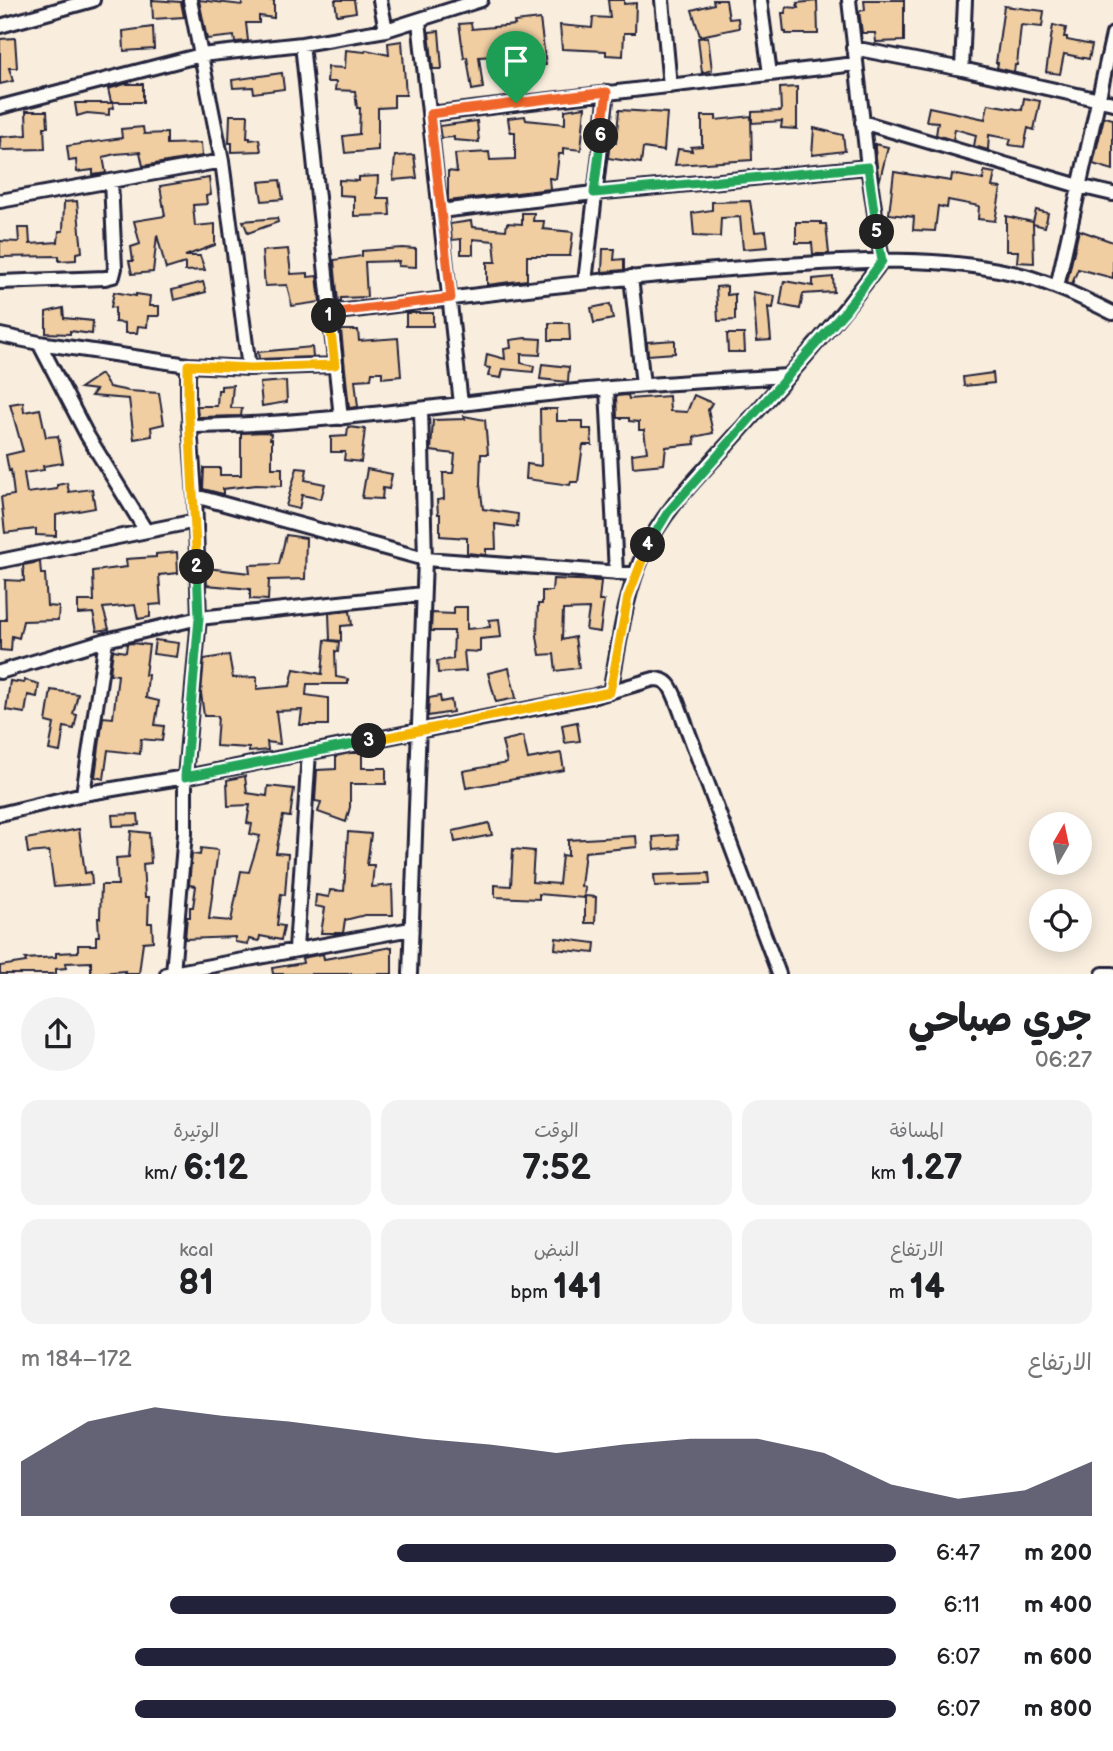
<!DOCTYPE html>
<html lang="ar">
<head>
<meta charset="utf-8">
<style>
	:root { --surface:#fff; --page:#f2f2f2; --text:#202124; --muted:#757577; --accent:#22223b }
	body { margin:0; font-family:"Balsamiq Sans","Playpen Sans Arabic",sans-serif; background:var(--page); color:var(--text); direction:rtl; height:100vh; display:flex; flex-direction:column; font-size:26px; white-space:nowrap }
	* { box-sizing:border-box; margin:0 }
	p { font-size:23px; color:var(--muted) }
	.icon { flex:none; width:38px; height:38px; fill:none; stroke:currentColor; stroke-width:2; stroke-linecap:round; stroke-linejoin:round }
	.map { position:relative; height:974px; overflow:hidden; direction:ltr }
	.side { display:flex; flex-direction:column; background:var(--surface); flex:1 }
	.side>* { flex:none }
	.needle { width:46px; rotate:9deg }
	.controls { position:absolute; left:1029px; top:812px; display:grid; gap:14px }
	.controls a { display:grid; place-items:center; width:63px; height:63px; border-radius:50%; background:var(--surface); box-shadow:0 4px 18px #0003; font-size:35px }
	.pin { position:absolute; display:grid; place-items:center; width:60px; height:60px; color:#fff; margin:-72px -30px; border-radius:50% 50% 50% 0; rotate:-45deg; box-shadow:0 0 7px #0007 }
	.pin .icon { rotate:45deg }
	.km { position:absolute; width:35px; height:35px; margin:-18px; border-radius:50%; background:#222; color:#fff; font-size:19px; line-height:35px; text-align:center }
	.round { display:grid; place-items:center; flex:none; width:74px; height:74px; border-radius:37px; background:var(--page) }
	.summary { display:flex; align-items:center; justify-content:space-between; height:119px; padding:0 21px }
	h1 { font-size:38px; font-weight:700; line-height:52px }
	.metrics { display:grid; grid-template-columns:repeat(3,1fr); gap:10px; height:119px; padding:7px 21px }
	.metrics div { display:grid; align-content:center; border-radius:18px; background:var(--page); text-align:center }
	.metrics b { font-size:35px; font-weight:700 }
	.metrics small { font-size:19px; font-weight:400 }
	.metrics p { font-size:19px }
	.chart { height:196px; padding:14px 21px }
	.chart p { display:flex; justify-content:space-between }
	.chart svg { width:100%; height:126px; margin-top:7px; fill:var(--accent); opacity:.7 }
	ul { padding:0 21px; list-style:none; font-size:23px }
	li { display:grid; grid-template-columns:112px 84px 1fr; align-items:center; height:52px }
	li i { height:18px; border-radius:9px; background:var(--accent) }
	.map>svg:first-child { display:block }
	.building { fill:#f0cea2; stroke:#22223b; stroke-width:2 }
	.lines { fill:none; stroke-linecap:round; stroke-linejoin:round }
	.minor-casing { stroke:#22223b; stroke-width:18 }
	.minor { stroke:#fdfcf7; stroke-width:12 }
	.split-1-casing { stroke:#fff; stroke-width:14 }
	.split-2-casing { stroke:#fff; stroke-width:14 }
	.split-3-casing { stroke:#fff; stroke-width:14 }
	.split-4-casing { stroke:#fff; stroke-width:14 }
	.split-5-casing { stroke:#fff; stroke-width:14 }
	.split-6-casing { stroke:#fff; stroke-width:14 }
	.split-7-casing { stroke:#fff; stroke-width:14 }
	.split-1 { stroke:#f0652b; stroke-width:9 }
	.split-2 { stroke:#f5b400; stroke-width:9 }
	.split-3 { stroke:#22a559; stroke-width:9 }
	.split-4 { stroke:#f5b400; stroke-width:9 }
	.split-5 { stroke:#22a559; stroke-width:9 }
	.split-6 { stroke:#22a559; stroke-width:9 }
	.split-7 { stroke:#f0652b; stroke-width:9 }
</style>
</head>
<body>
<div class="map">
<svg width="1113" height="974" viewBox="0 0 1113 974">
	<rect width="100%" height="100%" fill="#f9eede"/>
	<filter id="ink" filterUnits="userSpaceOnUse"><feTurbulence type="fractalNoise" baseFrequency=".0143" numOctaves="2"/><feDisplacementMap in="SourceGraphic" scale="14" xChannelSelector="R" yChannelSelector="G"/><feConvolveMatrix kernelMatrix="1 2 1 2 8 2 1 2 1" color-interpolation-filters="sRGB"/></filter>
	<g filter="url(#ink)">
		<!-- building -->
		<path class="building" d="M152 0 181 2 184 17 153 19Z
			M199 0 242 5V1L274 0V18L259 16V23H246L248 41 235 42 234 36 207 39Z
			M335 0H354L356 12 337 15Z
			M608 0H624V4L636 3 635 33H624L623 56 606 55V51L562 49 560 25 592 28 593 17 610 18Z
			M713 0H726L729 19 738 18 739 28 700 36 692 10 714 4Z
			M864 0H904V41L876 42 875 33H862L859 11 865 10Z
			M817 1 818 34H786V32H784L782 13H785L786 7 798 8 797 3Z
			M1004 6 1044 11 1042 27 1021 25 1017 65H1015L1014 72 997 68 998 63H996Z
			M540 19 546 65 515 70 513 55 479 57 483 88 472 90 467 57 464 58 459 24 471 23 472 29 515 25 514 22Z
			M1053 25 1066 28 1064 37H1067V40L1092 45 1089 59 1064 54 1060 74 1046 72Z
			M153 27 154 49 124 51 123 31Z
			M439 31 442 69H433L429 32Z
			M708 37 712 70 702 73 698 38Z
			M15 38 17 68H9L13 81 0 84V39Z
			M402 41 406 95H394V107L378 108V150L345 153 343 136 359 134 360 108H357L355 91 335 90 336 82H327L328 67 345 68 346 50 365 52 366 50 389 55 388 43Z
			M282 73 284 89 254 93 253 87 233 88 232 80Z
			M125 84H143V102H111L108 89Z
			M797 87V129L781 128 782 121 752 123V112L781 111 780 88Z
			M1024 98 1040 101 1034 130 1028 128 1024 147 1009 145 1011 139 989 135 988 150 974 146 976 135 955 129 953 140 936 135 938 122 926 121 929 107 985 119 988 104 1022 110Z
			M75 103H113L114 108 109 109V115L87 113 77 116Z
			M585 107 581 150 563 148V154H559L556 179 549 178 550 189 448 201V171L457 172 455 154 489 152 490 160 515 159V132H510L508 118 525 116 526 120 565 124V110Z
			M619 110 667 113 664 151 643 148 641 163 608 158 610 143H616Z
			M26 111H47L48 127H44L45 149 1 150 0 137 27 135Z
			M230 115H248L247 138H250V140L259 139 261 151 232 152V143H229Z
			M702 116H716V120L751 116 752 160 675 165 678 149 692 151 691 147 702 146Z
			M1104 117 1113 119V170L1093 164Z
			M477 121 479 142 454 140V137L441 138 439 126Z
			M143 127 144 134 167 133V144L201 143 202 156 143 166 140 152 115 154 103 157 106 173 93 175V170L77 172 76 160 69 161 67 146 122 138 121 129Z
			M814 128 843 135 845 151 812 155Z
			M875 144 888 147 879 183 875 149Z
			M414 155 417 178 393 180 395 156Z
			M984 171 995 173 992 187 1001 188 995 221 978 219 979 206 948 200 947 208 938 206 935 231 913 230 914 217 889 214 894 172 951 181 952 174 983 180Z
			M378 176 377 198H389L390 215 354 216V196L339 195V180L359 181V177Z
			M209 178 211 195 206 196 207 204 193 205 195 226 215 224V245L185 256H200L205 270 185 271V263L166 269 157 235 153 272 132 274 129 261H133L131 247 140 244 134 221 165 216 160 186Z
			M280 180 283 199 262 201 259 182Z
			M77 201 82 252 76 253V260L59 261V256L0 257V241L19 242 18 228H29L30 244 58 242 59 231H63L64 202Z
			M750 201 755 232 766 231 768 247 743 249 740 217 721 218 720 237 694 236 692 213 712 210V202Z
			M1036 210 1048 213 1045 227 1033 224 1034 263 1017 262 1018 251H1006V216L1033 222Z
			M522 213H534L533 221H544L543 229 573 232 570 256H527V280L487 285V262H496L494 241 473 239V254H461V239L452 240 450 224 471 221 472 227 506 230 507 223 522 224Z
			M277 218 278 222 248 233 243 221Z
			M796 222H821V224H826L829 254H813L812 243H796Z
			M1079 230 1113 242V278L1078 269 1072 284 1067 282Z
			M402 248 416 249V267L398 266 399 261 365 262 367 297 341 298V302H338L334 260 362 256V251Z
			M288 249 291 274 308 273V277L317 276 320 302 292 306 287 285 265 286 262 251Z
			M603 249H615L614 260 624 259V270L602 272Z
			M833 277 834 292 803 294 800 309 780 305 784 281 813 286V279Z
			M203 282 206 292 174 300 172 290Z
			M727 286V295L735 294V320L718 321 716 287Z
			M114 292 136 296V294L150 296 149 306H159V316H148L147 327 138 326 137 333H125V323L115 322V308L111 307Z
			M753 292 775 296 773 308 768 307 771 340 757 341Z
			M610 304 613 319 594 323 591 308Z
			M63 308 64 318 93 321 92 334 70 331V334L46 333V312Z
			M406 313H433V326H406Z
			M549 323H569L570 340H549Z
			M341 330H358L359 341 398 338 401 376 382 378V372H372L371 379 355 380 358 407 349 408Z
			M727 334H744L745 352H728Z
			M525 338 541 339 540 355 521 354V363L534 366 533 372 503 369 501 378 488 376 490 368 485 367 487 354 505 359 504 349 511 348 510 340Z
			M675 340V353L648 355 647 342Z
			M312 347 313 357 259 359 258 352Z
			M542 364 569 367 568 382 540 379Z
			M993 373 994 383 964 386 963 377Z
			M101 374 109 387 129 391 159 393 164 424 151 427 152 436 134 439 129 399 91 396 96 390 80 388Z
			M286 381 287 402 262 406 260 383Z
			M233 385 231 408H242L241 416 198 417 197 406H217L218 390H221V386Z
			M628 395 629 399 669 396 670 411 687 412 694 395 712 403 708 410 713 433 694 437 695 444 666 447 664 464 633 467 632 454 647 452 644 430H639V422L629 421V418H617L616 396Z
			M23 402 24 412 40 409 46 437 58 436 63 463 43 466 44 470 24 473 27 493 57 489V485L67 483 69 492 92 489 95 508 56 515V536L36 535V529L5 533 1 497 14 495 11 470 9 471 6 455 23 451 10 404Z
			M540 409H557V421H583V429H591L592 445H583L578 482H571L570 485 526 479 527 464 541 466Z
			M464 416 485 420 488 454H481L480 484 483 509 518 514 517 527 495 524 496 549H486V555L467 553V538L440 536V514H438L437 500 444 499 443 473H453L455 454 431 451 433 420 465 419Z
			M348 427 365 429 361 462 344 460 345 452H331V437L347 436Z
			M267 432 271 434 270 439H272V468H282V486L256 485 223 489V494L203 489 204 468H220V475H241V433Z
			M297 468 307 469 305 480 325 484 321 499 302 495 299 509 286 506Z
			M367 469 392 474 389 489 383 488 382 499 362 498Z
			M286 535 306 538 305 579 269 580 268 600 250 599V589L207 585 206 568 250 573 249 565 279 564Z
			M177 552 178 573 159 575 161 604 150 605V617L138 619 135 605 103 608 109 629 97 631 93 613 78 614V601H94L93 571 127 567 126 559 156 557V554Z
			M40 562 41 574H45L47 606 59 607 58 620 23 621 19 638 12 636 11 651 0 650V620H6L5 580 24 581 23 565Z
			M553 579 601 581 599 601H604L600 632 586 630 589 609 563 610 562 640 575 637 579 668 556 671 554 654 540 655 537 636 538 604H542V591H552Z
			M454 607H467V629L490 627 489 620 499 619 501 637 480 639V652L464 651 466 671 438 673 437 661 453 659 454 631H431L432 613 454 614Z
			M350 611 352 625 341 626V641L330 640 329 613Z
			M155 640 179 643 177 657 153 654Z
			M325 640 339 642 338 652 335 651 336 677 348 679V684H307L306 695 328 698V725H300L302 710 276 711 280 744 267 742 268 750 249 752V748L216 746 218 716H204L201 693 204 659 229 655 233 678 257 677V689L290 686 294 669 322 674Z
			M131 643 149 645 145 675H148L146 698 159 701 155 725 164 726 162 741 141 739 140 754 108 750 104 779 95 777 103 717 113 718 118 675 110 674 113 650 126 652 127 644Z
			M509 668 516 698 496 702 488 673Z
			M25 680 39 684 37 697 28 695 25 713 6 710 10 681 24 683Z
			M51 690 78 694 73 714 77 715 74 729 64 727 60 752 49 750 54 724 46 722Z
			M440 696 441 702 451 700 453 712 428 716 429 698Z
			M577 722 580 741 565 743 562 725Z
			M523 736 528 759 561 753 564 770 466 788 463 771 507 763 502 741Z
			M350 753H362V768H386V784H350V807L346 822 318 812 321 802 315 801 317 770 336 769V756Z
			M245 776 247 793 267 796 268 786 294 789 290 817 283 816 276 853 288 854 285 895 281 894 277 925 284 926 281 940 260 936 259 941 249 939 248 944 235 942V937L185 939 187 917H190V907H193L196 886 189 885 192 854 200 855 201 848 218 850 209 919 231 921 241 871 249 872 260 836 250 834 252 824 247 823 250 805 228 806 227 780Z
			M138 814 139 825 113 826 112 815Z
			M489 823 492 835 455 842 453 831Z
			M79 829 85 873 91 872 92 884 54 887 49 851 28 853 26 839Z
			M131 831 149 833 151 863 143 864 145 897H149L148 923H152L153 941 143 942 139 974H124L125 971 91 974V962L65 963 66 968 56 969V974H0V966L26 962 25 959 56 957V953L78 952V945H96V936H99L98 918H100L101 885H118L116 858 129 857Z
			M348 832 371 834 367 865H374L372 887 392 885 393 915H365L345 920 343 933H321L325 908 315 906 316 895 329 897 330 890 344 891Z
			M678 835 679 848 654 850 653 837Z
			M636 836 637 847 585 852 581 886 585 887 584 898 539 894V899L495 897V885L511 886 513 849 534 851 532 882 559 884 562 855 568 856V840Z
			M709 873 710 884 655 886 654 875Z
			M585 896 596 897 595 923H585Z
			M556 938 595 943 594 953 555 949Z
			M392 947V974H273L272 968 303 963 302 958 323 954 324 959Z"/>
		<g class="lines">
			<defs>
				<path id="minor" d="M190 0 222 161 249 368
					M380 0 386 30
					M662 0 670 86
					M760 0 770 74
					M419 21 461 404
					M0 26 93 0
					M302 44 341 418
					M853 48 962 69 1113 103
					M962 69 965 0
					M0 107 201 55 302 44 386 30 481 0
					M430 114 855 64
					M862 122 1079 186 1113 194
					M0 201 222 161
					M440 211 594 193 868 167
					M631 277 643 385
					M0 282 105 278 113 276 115 268 111 181
					M585 282 607 92
					M1057 287 1113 34
					M329 313C471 296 613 277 756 267 845 261 937 253 1025 276 1056 285 1084 299 1113 313
					M0 335 39 343 188 365 249 368 335 365
					M39 343 87 435 146 531
					M607 389 616 573
					M189 426C319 425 447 404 576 391 646 384 717 380 788 376
					M195 496 425 559 635 574
					M0 561 196 521
					M0 672 106 640 199 618 423 594
					M610 692C619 646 624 596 644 553 664 508 703 472 735 436 786 379 837 322 882 261L868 167 849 0
					M83 794 106 640
					M0 814 83 794 185 777 595 696 654 679C668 679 671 687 676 699L779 974
					M296 949 309 752
					M173 973 185 833V777L199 618 195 496 188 399V365
					M167 974 411 929
					M410 974 425 559 421 409
					M1103 974H1113"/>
			</defs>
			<!-- minor casing -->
			<use href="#minor" class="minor-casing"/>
			<!-- minor -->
			<use href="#minor" class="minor"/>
		</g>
	</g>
	<g class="lines" filter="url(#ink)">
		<defs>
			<path id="split-1" d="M329 316V313L451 298 430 114 516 103"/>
			<path id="split-2" d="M197 567 188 399V365L250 368 335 365 329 316"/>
			<path id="split-3" d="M197 567 199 618 185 777 369 741"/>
			<path id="split-4" d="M369 741 610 692 628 597 648 545"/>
			<path id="split-5" d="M648 545 668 512 846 310 882 261 877 232"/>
			<path id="split-6" d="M601 136 594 193 868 167 877 232"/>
			<path id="split-7" d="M516 103 607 92 601 136"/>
		</defs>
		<!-- split-1 casing -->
		<use href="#split-1" class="split-1-casing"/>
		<!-- split-2 casing -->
		<use href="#split-2" class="split-2-casing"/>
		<!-- split-3 casing -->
		<use href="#split-3" class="split-3-casing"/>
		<!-- split-4 casing -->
		<use href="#split-4" class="split-4-casing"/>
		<!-- split-5 casing -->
		<use href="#split-5" class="split-5-casing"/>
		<!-- split-6 casing -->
		<use href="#split-6" class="split-6-casing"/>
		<!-- split-7 casing -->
		<use href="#split-7" class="split-7-casing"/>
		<!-- split-1 -->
		<use href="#split-1" class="split-1"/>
		<!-- split-2 -->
		<use href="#split-2" class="split-2"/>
		<!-- split-3 -->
		<use href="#split-3" class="split-3"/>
		<!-- split-4 -->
		<use href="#split-4" class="split-4"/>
		<!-- split-5 -->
		<use href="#split-5" class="split-5"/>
		<!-- split-6 -->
		<use href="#split-6" class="split-6"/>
		<!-- split-7 -->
		<use href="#split-7" class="split-7"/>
	</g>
</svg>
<div class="controls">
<a><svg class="needle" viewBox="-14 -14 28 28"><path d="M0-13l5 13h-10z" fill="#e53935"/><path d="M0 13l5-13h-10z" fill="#757577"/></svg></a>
<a><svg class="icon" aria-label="locate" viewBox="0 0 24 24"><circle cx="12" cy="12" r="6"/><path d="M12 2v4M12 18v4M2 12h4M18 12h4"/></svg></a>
</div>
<div class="pin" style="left:516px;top:103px;background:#1e9e55"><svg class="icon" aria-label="arrive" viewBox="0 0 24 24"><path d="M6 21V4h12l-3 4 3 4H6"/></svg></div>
<b class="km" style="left:329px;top:316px">1</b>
<b class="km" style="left:197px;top:567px">2</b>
<b class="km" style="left:369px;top:741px">3</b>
<b class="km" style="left:648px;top:545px">4</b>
<b class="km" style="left:877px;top:232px">5</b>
<b class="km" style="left:601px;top:136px">6</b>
</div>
<section class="side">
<div class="summary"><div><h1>جري صباحي</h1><p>06:27</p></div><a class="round"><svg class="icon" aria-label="share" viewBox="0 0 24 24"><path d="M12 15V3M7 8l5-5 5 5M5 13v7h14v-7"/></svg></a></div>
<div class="metrics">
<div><p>المسافة</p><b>1.27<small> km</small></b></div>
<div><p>الوقت</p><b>7:52</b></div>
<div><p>الوتيرة</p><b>6:12<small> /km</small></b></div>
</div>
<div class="metrics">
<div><p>الارتفاع</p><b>14<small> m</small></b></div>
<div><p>النبض</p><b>141<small> bpm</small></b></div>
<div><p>kcal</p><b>81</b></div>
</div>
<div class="chart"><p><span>الارتفاع</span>172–184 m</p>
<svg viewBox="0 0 160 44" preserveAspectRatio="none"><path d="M0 44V25L10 11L20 6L30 9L40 11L50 14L60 17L70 19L80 22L90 19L100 17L110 17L120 22L130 33L140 38L150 35L160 25V44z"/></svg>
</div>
<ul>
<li><b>200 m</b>6:47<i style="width:57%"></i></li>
<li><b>400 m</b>6:11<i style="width:83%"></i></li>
<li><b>600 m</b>6:07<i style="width:87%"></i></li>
<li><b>800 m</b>6:07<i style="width:87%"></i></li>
</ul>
</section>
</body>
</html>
